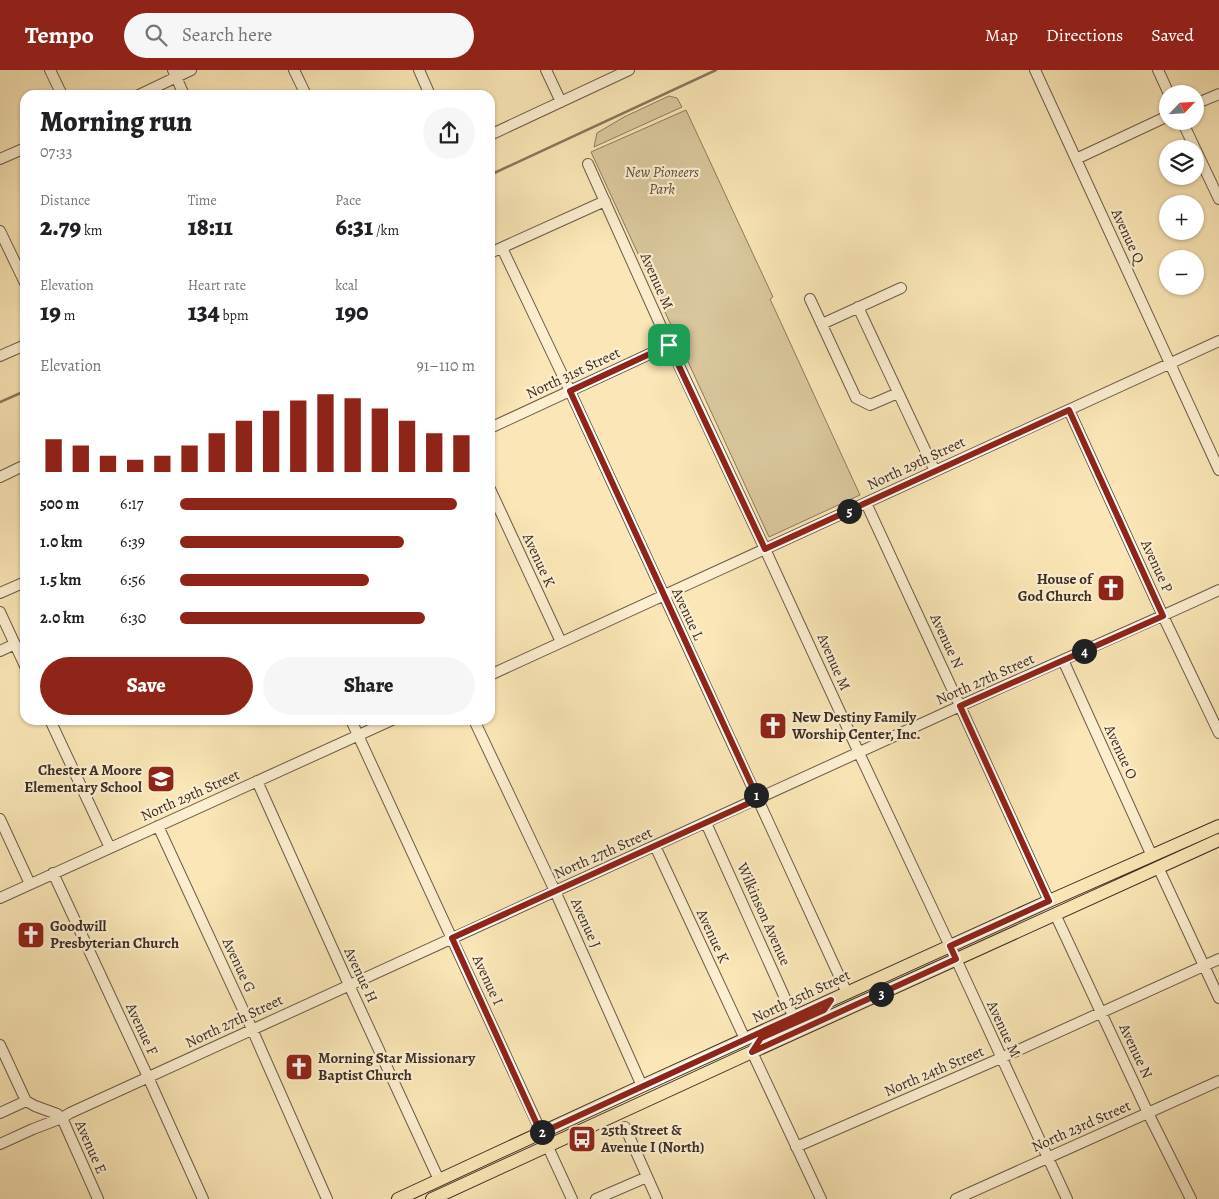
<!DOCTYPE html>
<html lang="en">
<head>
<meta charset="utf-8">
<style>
	:root { --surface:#fff; --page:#f6f6f6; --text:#202124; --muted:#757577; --accent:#8f2418 }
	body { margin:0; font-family:Alegreya,serif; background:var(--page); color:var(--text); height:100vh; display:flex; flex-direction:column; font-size:19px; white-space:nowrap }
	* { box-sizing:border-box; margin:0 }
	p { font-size:16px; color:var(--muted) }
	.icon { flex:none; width:28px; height:28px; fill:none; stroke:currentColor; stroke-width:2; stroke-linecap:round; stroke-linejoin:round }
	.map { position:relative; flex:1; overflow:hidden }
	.details { position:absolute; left:20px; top:20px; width:475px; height:635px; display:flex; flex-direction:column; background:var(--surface); border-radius:15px; box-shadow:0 1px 4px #0004 }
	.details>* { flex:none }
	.needle { width:32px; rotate:65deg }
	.tools { position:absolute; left:1159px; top:15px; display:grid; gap:10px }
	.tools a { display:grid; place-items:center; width:45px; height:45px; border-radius:50%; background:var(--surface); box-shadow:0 1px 4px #0004; font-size:25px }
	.pin { position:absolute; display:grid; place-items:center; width:42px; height:42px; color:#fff; margin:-21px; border-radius:10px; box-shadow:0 2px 8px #0006 }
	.km { position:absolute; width:25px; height:25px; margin:-12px; border-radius:50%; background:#222; color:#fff; font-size:14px; line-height:25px; text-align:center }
	.round { display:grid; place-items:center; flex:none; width:52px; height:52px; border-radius:26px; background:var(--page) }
	.head { display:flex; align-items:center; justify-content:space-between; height:85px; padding:0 20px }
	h1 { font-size:28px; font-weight:800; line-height:38px }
	.stats { display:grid; grid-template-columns:repeat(3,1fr); gap:8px; height:85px; padding:5px 20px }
	.stats div { display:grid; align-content:center }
	.stats b { font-size:25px; font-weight:800 }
	.stats small { font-size:14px; font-weight:400 }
	.stats p { font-size:14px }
	.chart { height:140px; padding:10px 20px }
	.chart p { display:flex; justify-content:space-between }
	.chart svg { width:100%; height:90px; margin-top:5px; stroke:var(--accent); stroke-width:6 }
	.button { display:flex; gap:10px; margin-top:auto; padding:10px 20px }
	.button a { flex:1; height:58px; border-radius:30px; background:var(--accent); color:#fff; font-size:20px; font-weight:800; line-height:58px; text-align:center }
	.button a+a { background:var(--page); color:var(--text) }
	ul { padding:0 20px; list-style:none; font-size:16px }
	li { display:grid; grid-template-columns:80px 60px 1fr; align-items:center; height:38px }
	li i { height:12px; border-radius:6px; background:var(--accent) }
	header { display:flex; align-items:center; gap:30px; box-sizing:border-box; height:70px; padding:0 25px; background:var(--accent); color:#fff }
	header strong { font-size:24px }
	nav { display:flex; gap:28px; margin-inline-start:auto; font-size:18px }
	.search { width:350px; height:45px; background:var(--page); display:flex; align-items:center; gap:12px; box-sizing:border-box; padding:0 18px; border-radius:28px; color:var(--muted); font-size:19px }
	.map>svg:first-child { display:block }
	.green { fill:#dac79d; stroke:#8a7a61 }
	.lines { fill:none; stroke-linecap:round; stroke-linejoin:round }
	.stream { stroke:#87765f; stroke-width:2.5 }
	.minor-casing { stroke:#6b5b49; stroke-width:12 }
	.major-casing { stroke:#3b2d25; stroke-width:14 }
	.minor { stroke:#fcefd0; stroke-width:10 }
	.major { stroke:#fae6b6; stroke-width:12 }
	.route-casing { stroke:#fff; stroke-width:10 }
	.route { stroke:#8f2418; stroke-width:6 }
	.labels { text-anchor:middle; stroke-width:4.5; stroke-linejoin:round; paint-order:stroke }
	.park-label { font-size:15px; font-style:italic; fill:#5b4c3d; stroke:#fcefd0 }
	.street-label { font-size:15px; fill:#3b2d25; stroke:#fcefd0 }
	.poi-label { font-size:15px; font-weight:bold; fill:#3b2d25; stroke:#fcefd0; text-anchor:start }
</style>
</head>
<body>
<header>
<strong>Tempo</strong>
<div class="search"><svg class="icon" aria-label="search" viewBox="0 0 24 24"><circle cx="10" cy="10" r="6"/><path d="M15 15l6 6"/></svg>Search here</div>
<nav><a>Map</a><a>Directions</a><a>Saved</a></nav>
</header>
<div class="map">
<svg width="1219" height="1129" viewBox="0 0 1219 1129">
	<rect width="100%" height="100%" fill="#fae6b6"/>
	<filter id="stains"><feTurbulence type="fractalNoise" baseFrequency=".004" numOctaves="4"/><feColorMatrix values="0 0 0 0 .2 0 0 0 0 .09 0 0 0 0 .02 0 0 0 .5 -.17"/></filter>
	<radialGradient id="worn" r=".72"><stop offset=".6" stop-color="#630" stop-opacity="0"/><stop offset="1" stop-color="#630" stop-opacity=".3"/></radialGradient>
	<!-- green -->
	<path class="green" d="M669 26 677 28 682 37 594 77 597 63 624 47Z
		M686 40 773 227 770 229 860 425 769 467 591 82Z"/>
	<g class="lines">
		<!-- stream -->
		<path class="stream" d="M490 105 716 0
			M0 332 25 321"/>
		<defs>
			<path id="minor" d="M50 0 62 25
				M173 0 184 25
				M294 0 306 25
				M419 0 430 25
				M546 0 561 32
				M1035 0 1219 400
				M1158 0 1169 24
				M139 25 191 0
				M1195 34 1219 24
				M1182 51 1219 129
				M490 65 629 0
				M0 89 25 78
				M1076 89 1168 46
				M588 94 668 272 765 479 859 683 956 889 1067 1129
				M0 161 25 213
				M502 178 570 321 847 923
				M490 183 605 131
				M810 229 856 328 870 335 898 323
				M858 237 935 401
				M822 254 901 218
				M0 286 25 275
				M1069 340 1163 546 1219 663
				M490 358 669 275
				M0 407 25 395
				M490 419 561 572
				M866 433 960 636 1049 831
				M0 523 25 512
				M0 542 25 596
				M0 581 15 574
				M1063 590 1152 786
				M490 605 1219 271
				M50 650 110 778
				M351 650 572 1129
				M474 650 555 821 642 1016
				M257 711 349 915 439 1110
				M0 749 30 814
				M706 753 794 948
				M158 756 252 959 327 1129
				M655 776 745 969
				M1158 797 1219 928
				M53 803 148 1007 203 1129
				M0 828 392 650
				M1055 844 1148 1043 1191 1129
				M0 975 26 1031 35 1036 57 1044 62 1048 98 1129
				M752 982 821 1129
				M0 1043 26 1031
				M625 1057 657 1129
				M0 1074 33 1059 62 1048 70 1043C366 908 662 772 958 637 1045 597 1133 560 1219 520
				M796 1077 1001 988 1219 889
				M596 1129 647 1107
				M956 1129 1219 1011"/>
			<path id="major" d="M398 1129 642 1016 1049 831 1219 756
				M432 1129 752 982 1219 770"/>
		</defs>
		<!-- minor casing -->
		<use href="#minor" class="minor-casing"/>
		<!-- major casing -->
		<use href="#major" class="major-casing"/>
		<!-- minor -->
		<use href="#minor" class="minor"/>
		<!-- major -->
		<use href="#major" class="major"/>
	</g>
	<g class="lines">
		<defs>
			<path id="route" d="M669 275 765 479 1069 340 1163 546 960 636 1049 831 950 876 956 889 752 982 761 968 824 940 831 930 541 1063 452 868 758 729 570 321Z"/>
		</defs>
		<!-- route casing -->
		<use href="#route" class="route-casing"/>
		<!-- route -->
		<use href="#route" class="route"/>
	</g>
	<!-- icons -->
	<defs>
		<symbol id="church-square" viewBox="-11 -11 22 22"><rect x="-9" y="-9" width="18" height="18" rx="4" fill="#8f2418" stroke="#fcefd0"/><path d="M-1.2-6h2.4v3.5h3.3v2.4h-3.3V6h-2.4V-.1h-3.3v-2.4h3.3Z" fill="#fff"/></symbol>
		<symbol id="school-square" viewBox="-11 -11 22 22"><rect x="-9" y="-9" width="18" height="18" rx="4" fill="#8f2418" stroke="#fcefd0"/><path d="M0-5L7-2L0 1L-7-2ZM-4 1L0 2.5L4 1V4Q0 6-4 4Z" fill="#fff"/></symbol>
		<symbol id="bus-square" viewBox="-11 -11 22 22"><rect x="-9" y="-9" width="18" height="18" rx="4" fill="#8f2418" stroke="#fcefd0"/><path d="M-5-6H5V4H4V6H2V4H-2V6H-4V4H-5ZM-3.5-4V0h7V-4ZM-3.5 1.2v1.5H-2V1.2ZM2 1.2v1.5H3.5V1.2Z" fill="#fff"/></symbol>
	</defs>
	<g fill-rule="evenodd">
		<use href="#church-square" x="1095" y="502" width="32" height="32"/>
		<use href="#church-square" x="757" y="640" width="32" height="32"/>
		<use href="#school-square" x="145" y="693" width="32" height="32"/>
		<use href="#church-square" x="15" y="849" width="32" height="32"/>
		<use href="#church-square" x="283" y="981" width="32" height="32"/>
		<use href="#bus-square" x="566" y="1053" width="32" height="32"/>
	</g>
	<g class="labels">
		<!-- park labels -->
		<g class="park-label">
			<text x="662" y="107">New Pioneers<tspan x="662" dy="17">Park</tspan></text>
		</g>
		<!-- street labels -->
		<g class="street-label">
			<text transform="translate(1128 166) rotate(65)" y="5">Avenue Q</text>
			<text transform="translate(657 211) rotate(66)" y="5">Avenue M</text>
			<text transform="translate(573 303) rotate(-25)" y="5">North 31st Street</text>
			<text transform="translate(916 393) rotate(-25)" y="5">North 29th Street</text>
			<text transform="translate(539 490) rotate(65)" y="5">Avenue K</text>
			<text transform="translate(1157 496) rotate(65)" y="5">Avenue P</text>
			<text transform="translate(688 544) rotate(65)" y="5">Avenue L</text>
			<text transform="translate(947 571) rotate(65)" y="5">Avenue N</text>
			<text transform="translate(834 592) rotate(66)" y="5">Avenue M</text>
			<text transform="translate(985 609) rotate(-24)" y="5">North 27th Street</text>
			<text transform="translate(1121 682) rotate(65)" y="5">Avenue O</text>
			<text transform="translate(190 725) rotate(-24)" y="5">North 29th Street</text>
			<text transform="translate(603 783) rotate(-24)" y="5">North 27th Street</text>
			<text transform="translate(764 844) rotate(66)" y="5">Wilkinson Avenue</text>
			<text transform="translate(586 853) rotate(66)" y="5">Avenue J</text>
			<text transform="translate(713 866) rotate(65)" y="5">Avenue K</text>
			<text transform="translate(239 895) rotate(65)" y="5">Avenue G</text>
			<text transform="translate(361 905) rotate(65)" y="5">Avenue H</text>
			<text transform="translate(488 910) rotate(65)" y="5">Avenue I</text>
			<text transform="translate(801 926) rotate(-25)" y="5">North 25th Street</text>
			<text transform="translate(234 951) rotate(-25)" y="5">North 27th Street</text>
			<text transform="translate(142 959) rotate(65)" y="5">Avenue F</text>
			<text transform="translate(1004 959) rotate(65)" y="5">Avenue M</text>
			<text transform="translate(1136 981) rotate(65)" y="5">Avenue N</text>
			<text transform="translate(934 1001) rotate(-23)" y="5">North 24th Street</text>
			<text transform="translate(1081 1056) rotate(-24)" y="5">North 23rd Street</text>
			<text transform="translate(91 1077) rotate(66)" y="5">Avenue E</text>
		</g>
		<!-- poi labels -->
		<g class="poi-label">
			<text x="1092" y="514" text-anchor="end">House of<tspan x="1092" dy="17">God Church</tspan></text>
			<text x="792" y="652">New Destiny Family<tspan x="792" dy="17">Worship Center, Inc.</tspan></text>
			<text x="142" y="705" text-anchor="end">Chester A Moore<tspan x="142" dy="17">Elementary School</tspan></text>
			<text x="50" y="861">Goodwill<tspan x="50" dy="17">Presbyterian Church</tspan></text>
			<text x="318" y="993">Morning Star Missionary<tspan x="318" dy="17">Baptist Church</tspan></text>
			<text x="601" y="1065">25th Street &amp;<tspan x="601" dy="17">Avenue I (North)</tspan></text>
		</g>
	</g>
	<rect width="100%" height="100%" filter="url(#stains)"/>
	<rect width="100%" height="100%" fill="url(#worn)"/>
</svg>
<div class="tools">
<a><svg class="needle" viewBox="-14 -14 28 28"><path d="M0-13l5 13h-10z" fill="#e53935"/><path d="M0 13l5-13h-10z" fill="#757577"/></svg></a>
<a><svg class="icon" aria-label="layers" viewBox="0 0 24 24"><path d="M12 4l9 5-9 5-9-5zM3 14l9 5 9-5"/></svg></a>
<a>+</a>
<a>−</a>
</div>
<div class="pin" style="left:669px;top:275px;background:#1e9e55"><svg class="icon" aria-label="arrive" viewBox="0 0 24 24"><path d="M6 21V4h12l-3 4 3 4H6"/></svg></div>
<b class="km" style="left:756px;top:725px">1</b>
<b class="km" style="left:542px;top:1062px">2</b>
<b class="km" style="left:881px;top:924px">3</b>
<b class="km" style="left:1084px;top:581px">4</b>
<b class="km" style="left:849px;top:441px">5</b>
<section class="details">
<div class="head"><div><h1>Morning run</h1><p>07:33</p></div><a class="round"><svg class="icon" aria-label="share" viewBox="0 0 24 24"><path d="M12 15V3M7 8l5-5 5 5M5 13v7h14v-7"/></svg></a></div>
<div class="stats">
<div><p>Distance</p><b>2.79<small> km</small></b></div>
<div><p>Time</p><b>18:11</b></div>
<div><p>Pace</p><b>6:31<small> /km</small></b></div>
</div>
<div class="stats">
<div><p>Elevation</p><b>19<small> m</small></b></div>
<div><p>Heart rate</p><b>134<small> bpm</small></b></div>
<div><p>kcal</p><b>190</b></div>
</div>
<div class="chart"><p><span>Elevation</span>91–110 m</p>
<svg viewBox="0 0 160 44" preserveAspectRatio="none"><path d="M5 44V28M15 44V31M25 44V36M35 44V38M45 44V36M55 44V31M65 44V25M75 44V19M85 44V14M95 44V9M105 44V6M115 44V8M125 44V13M135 44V19M145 44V25M155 44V26"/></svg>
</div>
<ul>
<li><b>500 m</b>6:17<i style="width:94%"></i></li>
<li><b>1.0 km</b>6:39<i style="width:76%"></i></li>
<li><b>1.5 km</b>6:56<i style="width:64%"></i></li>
<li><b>2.0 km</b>6:30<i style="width:83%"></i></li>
</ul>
<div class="button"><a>Save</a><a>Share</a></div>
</section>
</div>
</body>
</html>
